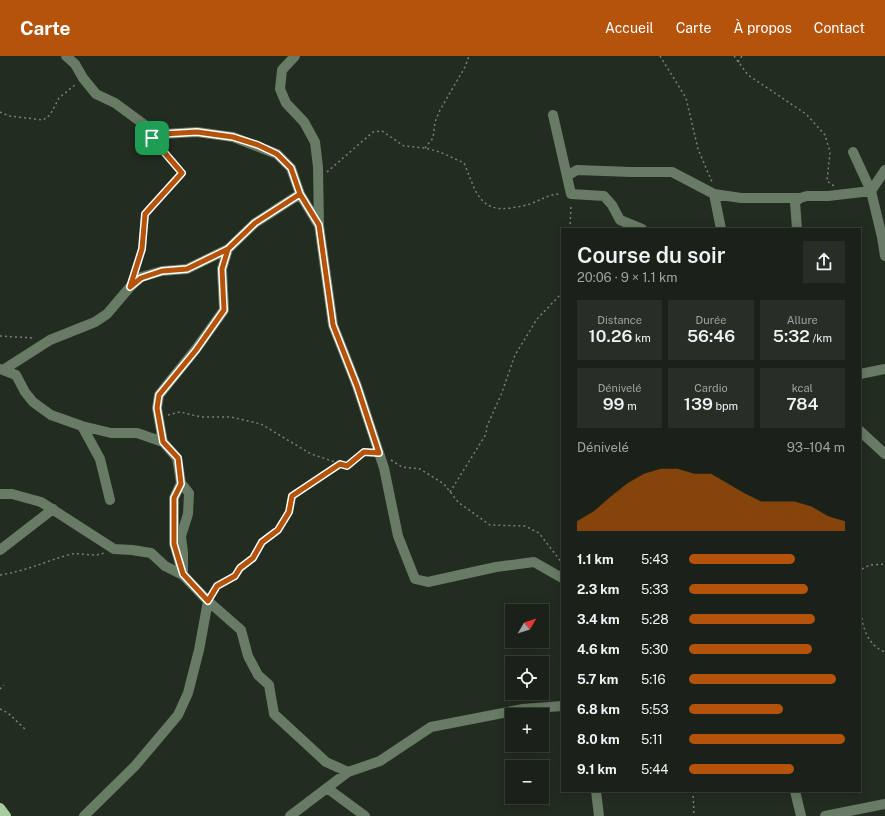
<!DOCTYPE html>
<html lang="fr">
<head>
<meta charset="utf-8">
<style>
	:root { --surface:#1a2119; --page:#272e26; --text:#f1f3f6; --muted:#9fa3a2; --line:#383e38; --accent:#b45309 }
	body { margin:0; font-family:"Public Sans",sans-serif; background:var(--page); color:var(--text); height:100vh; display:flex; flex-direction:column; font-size:15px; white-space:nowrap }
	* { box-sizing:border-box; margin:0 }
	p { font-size:13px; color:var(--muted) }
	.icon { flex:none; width:22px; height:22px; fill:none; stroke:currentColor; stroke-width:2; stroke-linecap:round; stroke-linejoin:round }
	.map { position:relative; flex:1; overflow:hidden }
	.sheet { position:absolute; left:561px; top:172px; width:300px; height:564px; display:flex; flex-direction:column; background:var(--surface); border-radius:0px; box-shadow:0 2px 10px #0003,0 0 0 1px var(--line) }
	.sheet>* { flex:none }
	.needle { width:26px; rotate:51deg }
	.fabs { position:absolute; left:505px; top:548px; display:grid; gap:8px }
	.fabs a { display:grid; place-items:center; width:44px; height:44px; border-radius:0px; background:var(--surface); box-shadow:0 2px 10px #0003,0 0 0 1px var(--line); font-size:20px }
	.pin { position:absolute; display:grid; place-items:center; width:34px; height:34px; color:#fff; margin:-17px; border-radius:8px; box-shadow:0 2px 6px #0006 }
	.round { display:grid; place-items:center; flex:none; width:42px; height:42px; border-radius:0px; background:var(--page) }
	.overview { display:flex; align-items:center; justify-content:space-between; height:68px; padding:0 16px }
	h1 { font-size:22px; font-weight:600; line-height:30px }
	.metrics { display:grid; grid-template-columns:repeat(3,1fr); gap:6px; height:68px; padding:4px 16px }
	.metrics div { display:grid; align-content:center; border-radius:0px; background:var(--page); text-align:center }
	.metrics b { font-size:17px; font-weight:600 }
	.metrics small { font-size:11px; font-weight:400 }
	.metrics p { font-size:11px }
	.chart { height:112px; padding:8px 16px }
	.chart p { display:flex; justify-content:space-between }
	.chart svg { width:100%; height:72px; margin-top:4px; fill:var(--accent); opacity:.7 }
	ul { padding:0 16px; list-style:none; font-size:13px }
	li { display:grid; grid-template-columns:64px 48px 1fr; align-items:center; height:30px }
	li i { height:10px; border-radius:5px; background:var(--accent) }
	header { display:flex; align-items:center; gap:24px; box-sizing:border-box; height:56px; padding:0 20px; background:var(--accent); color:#fff }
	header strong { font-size:19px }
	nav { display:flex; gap:22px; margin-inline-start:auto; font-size:14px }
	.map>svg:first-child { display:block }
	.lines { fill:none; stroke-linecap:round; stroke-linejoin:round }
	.path { stroke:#798178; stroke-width:1.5; stroke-dasharray:2 3; stroke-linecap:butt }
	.minor { stroke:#687b64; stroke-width:10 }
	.major { stroke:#a7ce9e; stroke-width:10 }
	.route-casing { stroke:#fff; stroke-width:8 }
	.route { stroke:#b45309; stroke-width:5 }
</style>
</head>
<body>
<header>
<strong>Carte</strong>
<nav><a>Accueil</a><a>Carte</a><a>À propos</a><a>Contact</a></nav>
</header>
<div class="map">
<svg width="885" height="760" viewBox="0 0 885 760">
	<rect width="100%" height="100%" fill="#232c21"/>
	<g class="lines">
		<!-- path -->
		<path class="path" d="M660 0 686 42 698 93 712 126
			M734 0 748 19 806 58 825 79 830 96 827 125 834 130
			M738 6 742 0
			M0 56 9 60 43 64 50 59 59 42 76 28
			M425 92 433 82 435 66 440 54 465 11 469 0
			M327 116 373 76 382 75 404 90 425 92 440 96 464 107C475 132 478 157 511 152 517 151 524 150 530 148 541 144 549 138 561 138
			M570 173 571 148
			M136 212 142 193 145 158 182 117 154 85
			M0 280 34 282
			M168 359 180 356 201 361H231L261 368 311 398 347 410 364 396 369 397
			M391 404 402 411 420 413 444 428 458 446 490 469 525 470 539 477 562 507
			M450 436 486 378 487 370 501 339 515 299 537 263 562 237
			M860 487C866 517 847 581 885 596
			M862 513 870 509 885 508
			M0 519C26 515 44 506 68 499 80 495 92 502 104 497
			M212 535 217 530 235 520 240 512 253 502 262 486 277 473 289 455 292 440 340 408
			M0 633 4 629
			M0 653 8 657 27 675
			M693 735 694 760"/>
		<!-- minor -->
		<path class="minor" d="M66 0 75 8 83 22 96 38 115 47 149 72 163 78 197 76 233 81 277 98 291 112 300 138 318 168
			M295 0 282 14 280 33 286 47 304 66 315 86 318 111 319 169 333 269 357 330 384 412 398 480 415 523 428 526 496 511 534 506 562 522
			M553 59 571 138 604 140 612 149 620 164 642 173
			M885 114 871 135 882 181 885 200
			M567 120 577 114 631 116H672L714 138 741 142H800
			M714 138 721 173
			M797 173 795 146 800 142 807 140H828L871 135 853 96
			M0 313 16 319 25 336 33 346 51 359 82 370 111 377H137L163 386 177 402 181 427 174 442V487L183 519 208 545 241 574 248 600 258 619 269 629 274 658 326 706 348 716
			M3 314 50 284 95 266 107 258 130 231 141 221 162 215 187 213 228 193 255 167 300 138
			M860 318 885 313
			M82 370 100 403 110 444
			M860 375 885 398
			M163 386 157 352 159 339 196 293 224 254 222 213 228 193
			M0 438H12L41 446 114 493 132 494 151 497 165 510 183 519V497L181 480 188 458 189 437 181 427
			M0 494 53 453
			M327 732 365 760
			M596 735 599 760
			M795 735 801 760
			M84 760 135 710 178 659 188 637 199 594 208 545
			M290 760 348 716 380 705 431 671 523 653 562 650
			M825 760 885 748"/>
		<!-- major -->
		<path class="major" d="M0 752 6 760"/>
	</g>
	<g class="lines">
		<defs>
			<path id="route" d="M152 82 149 72 163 78 197 76 233 81 258 89 277 98 291 112 300 138 255 167 228 193 222 213 224 254 196 294 159 339 157 352 163 386 178 402 181 428 174 442V488L183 518 208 545 217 530 235 520 240 512 253 502 262 486 278 474 289 456 292 440 340 408 347 410 364 396 379 397 357 330 333 269 319 169 300 138 255 167 228 193 187 213 162 215 141 222 130 231 142 193 145 158 182 117 152 82"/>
		</defs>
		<!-- route casing -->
		<use href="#route" class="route-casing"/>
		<!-- route -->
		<use href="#route" class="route"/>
	</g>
</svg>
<div class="fabs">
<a><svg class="needle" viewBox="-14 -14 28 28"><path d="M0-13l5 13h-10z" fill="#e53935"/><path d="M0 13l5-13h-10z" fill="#9fa3a2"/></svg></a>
<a><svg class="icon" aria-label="locate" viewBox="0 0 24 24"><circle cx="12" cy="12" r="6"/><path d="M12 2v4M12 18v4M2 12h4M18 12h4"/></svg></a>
<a>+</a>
<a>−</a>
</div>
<div class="pin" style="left:152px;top:82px;background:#1e9e55"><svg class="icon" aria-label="arrive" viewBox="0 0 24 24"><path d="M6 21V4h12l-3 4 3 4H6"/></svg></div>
<section class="sheet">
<div class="overview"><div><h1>Course du soir</h1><p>20:06 · 9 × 1.1 km</p></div><a class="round"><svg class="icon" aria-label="share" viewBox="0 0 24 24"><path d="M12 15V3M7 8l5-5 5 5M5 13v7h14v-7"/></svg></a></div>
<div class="metrics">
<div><p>Distance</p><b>10.26<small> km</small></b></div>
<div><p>Durée</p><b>56:46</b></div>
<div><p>Allure</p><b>5:32<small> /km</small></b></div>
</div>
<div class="metrics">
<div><p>Dénivelé</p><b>99<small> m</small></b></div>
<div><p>Cardio</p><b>139<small> bpm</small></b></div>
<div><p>kcal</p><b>784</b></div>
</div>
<div class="chart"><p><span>Dénivelé</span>93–104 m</p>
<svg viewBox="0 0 160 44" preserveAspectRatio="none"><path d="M0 44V38L10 32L20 23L30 15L40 9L50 6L60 6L70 9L80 9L90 15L100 21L110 26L120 26L130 26L140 29L150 35L160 38V44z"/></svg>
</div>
<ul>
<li><b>1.1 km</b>5:43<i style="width:68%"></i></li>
<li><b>2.3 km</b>5:33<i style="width:76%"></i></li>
<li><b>3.4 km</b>5:28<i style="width:81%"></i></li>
<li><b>4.6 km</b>5:30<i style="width:79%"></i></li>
<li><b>5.7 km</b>5:16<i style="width:94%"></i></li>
<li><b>6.8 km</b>5:53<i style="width:60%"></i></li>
<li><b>8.0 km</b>5:11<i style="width:100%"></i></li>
<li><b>9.1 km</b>5:44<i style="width:67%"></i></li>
</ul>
</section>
</div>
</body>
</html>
